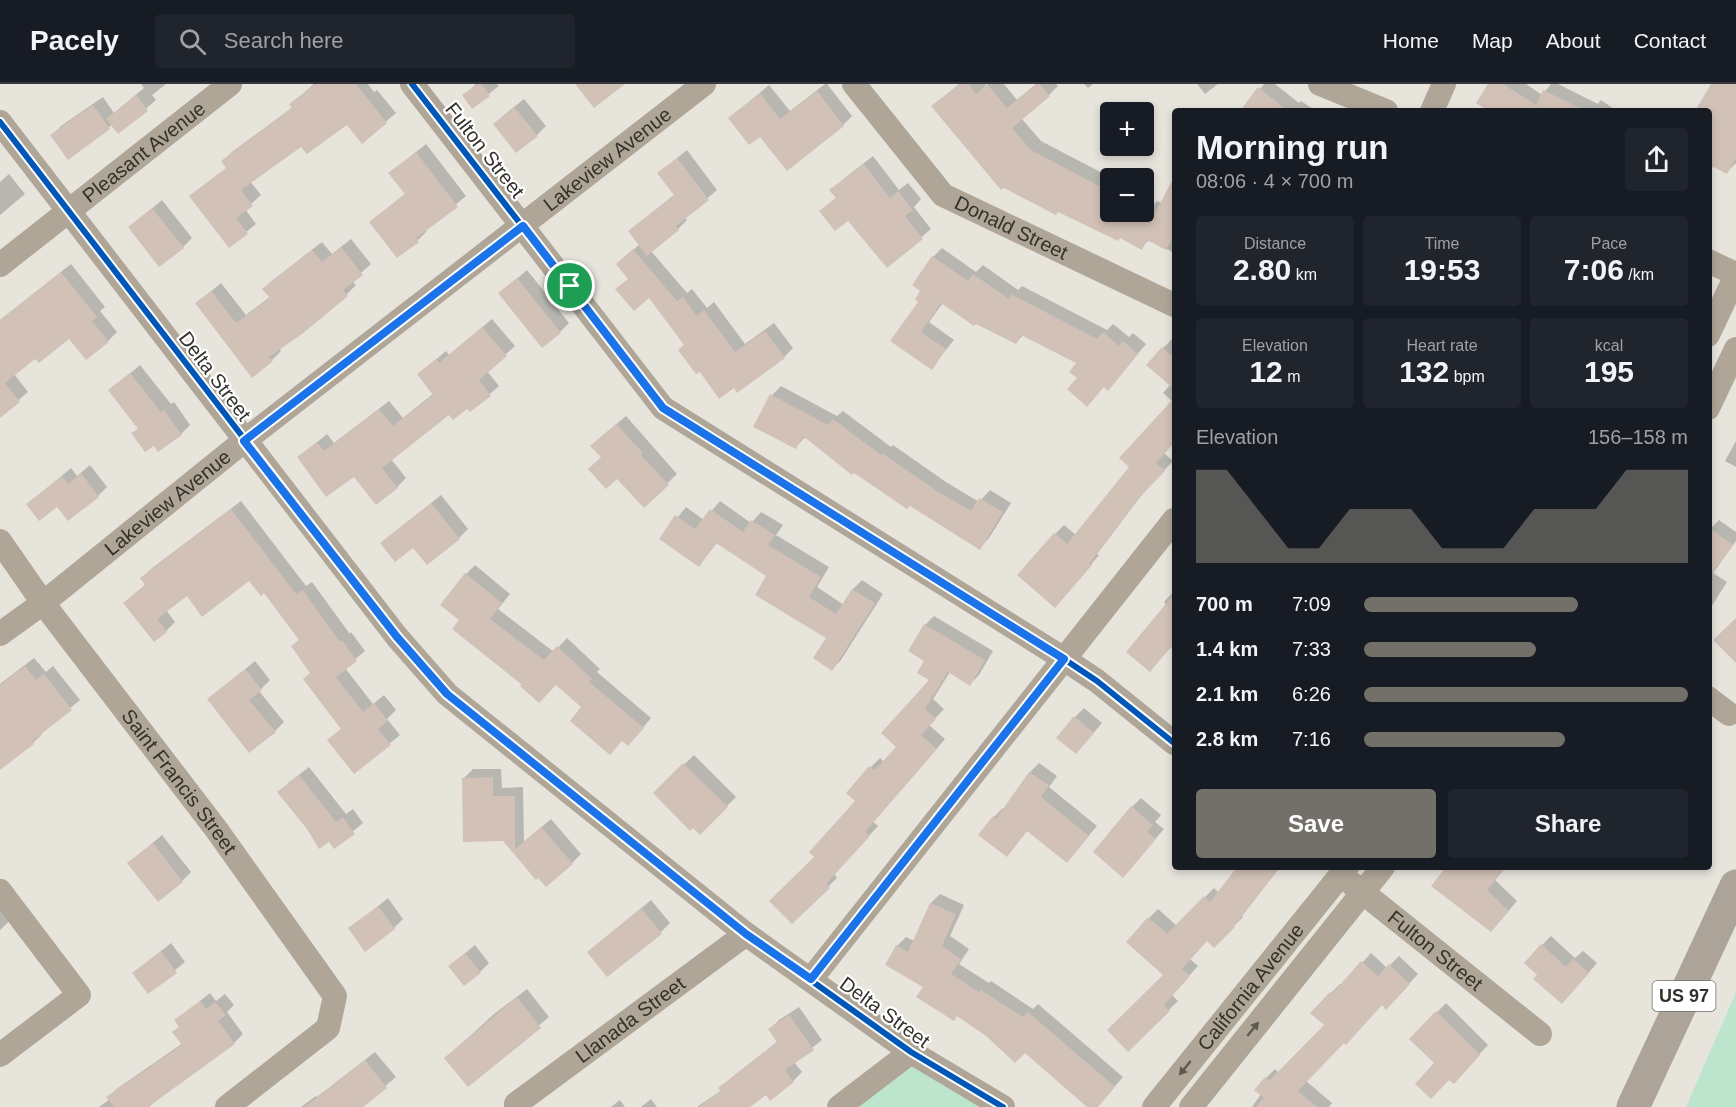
<!DOCTYPE html>
<meta charset="utf-8">
<style>
body{margin:0;font-family:Helvetica,sans-serif;background:#20242c;color:#f1f3f6;height:100vh;display:flex;flex-direction:column;font-size:22px;white-space:nowrap}
*{box-sizing:border-box;margin:0}
p{font-size:20px;color:#9ea1a6}
.icon{flex:none;width:33px;height:33px;fill:none;stroke:currentColor;stroke-width:2;stroke-linecap:round;stroke-linejoin:round}
.map{position:relative;flex:1;overflow:hidden}
.panel{position:absolute;left:1172px;top:24px;width:540px;height:762px;display:flex;flex-direction:column;background:#171b24;border-radius:6px;box-shadow:0 3px 9px #0003}
.panel>*{flex:none}
.fabs{position:absolute;left:1100px;top:18px;display:grid;gap:12px}
.fabs a{display:grid;place-items:center;width:54px;height:54px;border-radius:6px;background:#171b24;box-shadow:0 3px 9px #0003;font-size:30px}
.pin{position:absolute;display:grid;place-items:center;width:51px;height:51px;color:#fff;margin:-26px;border:3px solid #fff;border-radius:50%;box-shadow:0 2px 6px #0007}
.round{display:grid;place-items:center;flex:none;width:63px;height:63px;border-radius:6px;background:#20242c}
.head{display:flex;align-items:center;justify-content:space-between;height:102px;padding:0 24px}
h1{font-size:33px;font-weight:700;line-height:45px}
.stats{display:grid;grid-template-columns:repeat(3,1fr);gap:9px;height:102px;padding:6px 24px}
.stats div{display:grid;align-content:center;border-radius:6px;background:#20242c;text-align:center}
.stats b{font-size:30px;font-weight:700}
.stats small{font-size:16px;font-weight:400}
.stats p{font-size:16px}
.chart{height:168px;padding:12px 24px}
.chart p{display:flex;justify-content:space-between}
.chart svg{width:100%;height:108px;margin-top:6px;fill:#727069;opacity:.7}
.cta{display:flex;gap:12px;margin-top:auto;padding:12px 24px}
.cta a{flex:1;height:69px;border-radius:6px;background:#727069;color:#fff;font-size:24px;font-weight:700;line-height:69px;text-align:center}
.cta a+a{background:#20242c;color:#f1f3f6}
ul{padding:0 24px;list-style:none;font-size:20px}
li{display:grid;grid-template-columns:96px 72px 1fr;align-items:center;height:45px}
li i{height:15px;border-radius:8px;background:#727069}
header{display:flex;align-items:center;gap:36px;box-sizing:border-box;height:84px;padding:0 30px;background:#171b24;border-bottom:2px solid #363941}
header strong{font-size:28px}
nav{display:flex;gap:33px;margin-inline-start:auto;font-size:21px}
.search{width:420px;height:54px;background:#20242c;display:flex;align-items:center;gap:15px;box-sizing:border-box;padding:0 21px;border-radius:6px;color:#9ea1a6;font-size:22px}
.map>svg:first-child{display:block}
</style>
<header>
<strong>Pacely</strong>
<div class="search"><svg class="icon" aria-label="search" viewBox="0 0 24 24"><circle cx="10" cy="10" r="6"/><path d="M15 15l6 6"/></svg>Search here</div>
<nav><a>Home</a><a>Map</a><a>About</a><a>Contact</a></nav>
</header>
<div class="map">
<svg width="1736" height="1023" viewBox="0 0 1736 1023">
<rect width="100%" height="100%" fill="#e7e4dc"/>
<path fill="#bde4cd" d="M1736,907v116h-50l48,-110z
M911,968l92,55h-164z"/>
<path fill="#0003" d="M141,0h25l-14,11 4,5 -37,32 -6,-8 -44,34 -17,-22 9,-10 42,-29 11,16 30,-25z
M314,0h54l6,8 3,-2 19,23 -34,29 -15,-19 -46,22 -51,36 11,14 -16,14 11,15 -27,22 -2,-79 -4,-6 9,-9 61,-45 -2,-3z
M476,0h21l2,2 -27,21 -8,-11z
M825,0h2l25,32 -9,9 -83,10 -30,-17 39,-33 21,26z
M959,0h26l1,2 2,-2h16l13,16 19,-16h20l2,2 -9,9 -28,23 20,23 69,36 -3,5 3,1v29h33v-13l11,5 3,-3 5,2 12,-16v66l-24,-14 -9,9 -208,-142z
M1084,0h9l-5,4z
M1197,0h21l-13,10z
M1264,0h11l24,19 2,-2 15,10h-74z
M1490,0h36l16,11 9,-11h7l40,20 3,-4 16,11h-126z
M1713,0h23v79l-9,9 -13,-7 -6,9v-63h-11z
M524,15l22,27 -9,9 -33,-20z
M426,60l40,52 -41,34 2,1 -9,9 -47,-18 35,-29 -16,-20z
M687,66l30,40 -32,27 2,3 -9,9 -27,22 36,42 5,-4 15,19 7,-6 31,42 29,-21 19,25 -9,9 -50,29 -49,-41 -36,-49 -20,-18 -2,-23 13,-11 -10,-12 45,-38 -16,-21z
M873,72l26,34 9,-7 13,16 -7,8 17,22 -44,37 -39,-47 -27,-8 16,-14 4,-16z
M9,90l16,20 -25,21v-33z
M162,116l30,38 -9,9 -53,-20z
M351,155l20,25 -19,17 4,4 -9,9 -68,54 2,3 -9,9 -75,-57 24,-20 25,32 24,-18 -6,-8 9,-9 49,-38 10,12z
M942,164l34,24 7,-7 35,25 4,-4 85,44 6,-6 16,13 4,-4 13,11 -29,35 -12,7 -26,-8v-15l-55,-29 -8,9 -73,-40 -14,19 25,18 -23,28 -39,-27 28,-40 13,-44z
M71,180l34,43 -5,4 17,21 -9,9 -39,-4 -34,19 -21,18 14,18 -28,24v-96z
M527,186l42,53 -9,9 -60,-39z
M492,235l23,27 -28,25 12,15 -28,24 -4,-3 -18,6 -58,46 15,19 -9,9 -98,-30 28,-23 7,9 55,-42 14,17 31,-25 -15,-19 27,-23 3,4z
M1172,255l2,2v101l-10,11 9,8 -26,27 -50,66 2,1 -35,42 -9,-63 9,-9 12,10 55,-68 42,-65 -10,-9 8,-9 -8,-36z
M140,281l31,39 3,-2 16,23 -9,9 -27,10 -21,-11 6,-5 -29,-38z
M781,302l56,30 6,-5 48,36 2,-2 53,37 33,20 11,-12 21,13 -22,35 -9,10 -175,-111 -9,10 -24,-52z
M626,332l51,58 -33,32 -41,-49 -2,-20z
M1736,357v26l-11,-6z
M90,381l17,22 -9,9 -41,9 -29,-1 43,-36 6,8z
M441,411l27,34 -9,9 -46,7 -31,-2z
M241,417l65,85 6,-4 38,52 1,-2 14,19 -20,17 28,36 11,-9 12,15 -9,9 13,16 -45,37 -26,-32 13,-12 -31,-56 -18,-26 7,-7 -35,-48 -15,-12 -63,15 -21,16 9,12 -9,9 -41,-28 21,-19 -4,-6 9,-9z
M720,417l31,22 10,-11 22,13 -7,10 53,32 -12,20 27,18 9,-16 9,-9 21,14 -42,66 -9,9 -4,-31 -60,-62 -51,-33 -18,22 -38,-27 25,-31 18,13z
M1719,436l17,12v9l-23,32 14,9 -19,30v-81z
M475,481l35,29 -12,15 56,43 13,-14 33,31 -3,3 54,46 -14,17 -54,-28 -26,-24 -34,1 -62,-64 5,-46z
M1174,507v53l-24,26 17,-64 -3,-4z
M934,532l59,35 -14,24 -9,9 -20,-12 -17,27 11,10 -15,16 16,14 -72,83 5,4 -44,47 3,5 -45,44 24,-66 41,-55 14,-34 9,-9 4,4 14,-16 34,-66 -6,-20 -1,-35z
M34,574l12,14 7,-6 27,34 -39,32 1,2 -9,9 -33,25v-84z
M255,577l15,19 -11,11 25,31 -9,9 -66,-32z
M1084,624l18,15 -17,20 -10,-26z
M694,671l42,42 -36,36 -45,-40z
M1039,679l18,13 -8,11 48,39 -30,35 -39,-31 -22,25 -26,-20 14,-18 9,-9 2,1 25,-37z
M309,683l37,47 7,-5 10,14 -29,24 -46,-64z
M473,685h28l1,19 21,-1 1,55 27,-23 30,35 -9,9 -34,13 -34,-36 -40,-62z
M1141,714l20,17 -6,7 9,7 -41,47 9,-69z
M162,751l29,37 -9,9 -53,-18z
M1239,783h41l-38,49 1,1 -29,29 -6,-7 -18,20 8,7 -26,29 6,6 -50,49 38,-75 -17,-57 9,-9 19,17 37,-38 5,5z
M1447,783h59l-11,13 22,21 -17,20z
M0,810l16,21 -16,15z
M940,810l24,11 -14,31 19,13 -10,15 30,19 2,-2 42,28 5,-5 85,73 -26,30h-7l-65,-56 -38,-16 -62,-49 -28,-40 9,-9 8,4 17,-38z
M388,814l15,21 -9,9 -44,1z
M651,816l19,23 -9,9 -72,20z
M1551,852l24,22 8,-7 14,12 -26,30 -32,-18 3,-30z
M171,859l14,19 -37,30 -14,-19z
M475,861l14,18 -9,9 -30,-6z
M1371,869l16,15 12,-12 19,18 -23,25 -13,5 -76,77 26,22 -3,4h-77l9,-13 5,-16 9,-9 4,4 47,-48 5,-32 9,-9 2,1z
M527,905l22,28 -81,68 -22,-27 48,-44z
M210,909l6,8 9,-7 9,11 -7,7 16,22 -9,9 -70,50 -15,14h-50l11,-8 -2,-2 10,-9 65,-45 -3,-17 -4,-6z
M1446,919l42,42 -25,27 -27,-9 -25,-24z
M799,923l23,33 -28,22 8,10 -9,9 -27,12 -19,14h-50l25,-17 8,-11 48,-38 -8,-12 9,-9z
M375,968l21,25 -36,30h-59l15,-11 1,1z
M651,1015l6,8h-16z
M620,1016l5,7h-14z"/>
<path fill="#d2c1b6" d="M316,0h40l31,39 -25,21 -15,-19 -40,29 -6,-7 -60,43 12,16 -17,12 12,16 -19,14 -40,-52 37,-28 -5,-7 71,-53 -3,-4z
M478,0h4l8,12 -18,13 -10,-14z
M575,0h50l-31,24z
M960,0h9l7,10 11,-10 20,24 29,-24h4l10,12 -38,32 19,22 70,37 -2,4 11,5v16l45,1 19,-36v59l-8,14 -19,-10 -5,10 -22,-12 -2,3 -60,-29 -2,3 -52,-27 -3,2 -70,-84z
M1488,0h15l33,21 7,-15 43,21h-97l-13,-8z
M1711,0h25v74l-9,16 -19,-10v-53h-13z
M1258,3l30,24h-48z
M817,7l27,35 -57,45 -27,-34 -11,8 -21,-27 32,-25 20,26z
M136,11l12,16 -30,23 -12,-15z
M93,21l17,24 -42,31 -18,-25z
M514,23l24,29 -22,17 -23,-29z
M416,68l42,55 -42,31 3,4 -22,16 -28,-36 36,-28 -17,-21z
M677,74l32,42 -33,26 3,4 -32,26 -19,-25 46,-36 -17,-22z
M864,80l26,34 8,-7 15,19 -8,6 18,23 -36,29 -39,-47 -13,10 -16,-20 17,-13 -7,-8z
M152,124l32,40 -25,19 -31,-40z
M341,163l22,28 -20,15 5,6 -46,38 -33,23 4,4 -21,17 -57,-75 16,-12 25,32 34,-25 -8,-9 50,-39 10,12z
M633,165l44,52 6,-4 14,19 7,-6 31,42 30,-21 20,27 -48,35 -3,-5 -15,11 -19,-27 -4,2 -18,-24 6,-5 -35,-47 -15,13 -19,-22 13,-10 -12,-15z
M932,172l36,25 5,-7 36,25 2,-5 86,45 6,-7 16,14 4,-5 15,13 -30,37 -4,-4 -17,20 -20,-18 10,-11 -8,-6 7,-9 -55,-28 -5,9 -40,-20 -2,2 -33,-23 -20,29 25,17 -14,21 -42,-29 28,-39 -3,-3 5,-8 -8,-6z
M61,188l36,45 -5,4 17,21 -23,18 -17,-21 -30,24 -4,-4 -30,24 15,19 -20,16v-98z
M517,194l44,55 -19,15 -44,-55z
M482,243l25,29 -28,24 12,16 -21,16 -3,-3 -14,11 -4,-5 -67,53 16,20 -22,17 -22,-28 -28,20 -29,-40 20,-15 7,9 55,-42 14,17 40,-31 -16,-21 19,-15 3,4z
M1162,263l12,11v31l-28,-24z
M130,289l31,39 3,-2 18,25 -24,17 -4,-6 -9,6 -14,-19 7,-4 -30,-39z
M770,310l58,31 5,-6 48,36 1,-2 55,38 34,20 8,-13 24,14 -23,38 -70,-44 -3,3 -53,-36 -2,2 -49,-39 -7,13 -43,-22z
M1174,314v45l-18,20 9,8 -27,28 -49,65 3,1 -37,43 -38,-33 37,-42 13,11 62,-77 -10,-9z
M616,340l27,29 -2,2 28,30 -25,23 -27,-29 -11,10 -18,-20 13,-12 -11,-11z
M81,389l18,24 -31,24 -11,-14 -18,14 -13,-17 36,-28 6,8z
M431,419l29,36 -33,26 -14,-17 -18,14 -15,-19z
M231,425l65,85 7,-4 37,52 2,-2 15,21 -21,16 27,35 11,-9 14,18 -10,8 13,16 -37,29 -27,-34 14,-11 -38,-50 7,-6 -19,-27 8,-6 -35,-47 -3,3 -12,-15 -47,36 -15,-21 -30,23 10,13 -13,10 -31,-39 22,-18 -5,-7z
M710,425l33,23 8,-12 24,15 -7,10 53,32 -12,20 27,17 16,-25 23,14 -43,68 -19,-13 13,-20 -71,-43 11,-19 -50,-33 -17,24 -40,-28 16,-24 20,14z
M1708,443l25,18 -25,33z
M465,489l37,30 -12,16 54,41 13,-14 35,33 -3,3 55,46 -16,18 -6,-5 -12,14 -40,-34 11,-14 -25,-22 -17,18 -19,-17 1,-2 -69,-55 7,-9 -19,-15z
M1174,510v49l-24,29 -24,-20z
M1736,534v45l-23,-23z
M924,540l61,36 -15,26 -22,-14 -23,37 11,10 -15,16 16,14 -72,83 5,4 -44,48 4,4 -38,36 -23,-23 45,-44 -5,-5 46,-51 -9,-8 23,-27 6,4 21,-23 -15,-14 48,-53 -12,-7 7,-12 -16,-10z
M25,582l11,14 8,-6 28,36 -40,31 2,3 -34,26v-85z
M245,585l17,21 -13,10 27,32 -27,21 -42,-54z
M1074,632l20,17 -18,21 -20,-16z
M683,679l45,44 -28,28 -7,-7 -3,3 -37,-38z
M1029,688l20,13 -8,12 48,39 -22,27 -40,-32 -20,26 -29,-22 15,-19 3,3z
M299,691l37,47 7,-5 12,17 -21,15 -5,-7 -10,7 -12,-20 -30,-37z
M493,693v19h22v53l26,-22 32,37 -27,23 -8,-9 -2,2 -33,-39 -40,1 -1,-64z
M1131,722l22,19 -6,7 9,7 -33,39 -30,-26z
M153,759l30,39 -25,20 -31,-39z
M1237,783h43l-46,59 1,1 -21,21 -7,-7 -25,28 8,7 -26,29 6,6 -42,41 -21,-22 56,-55 -37,-33 22,-25 19,17 37,-38 6,6z
M1446,783h60l-19,23 22,21 -18,21 -60,-46z
M930,819l26,11 -14,32 19,13 -10,15 28,18 2,-2 42,27 5,-5 87,75 -17,20h-11l-62,-54 -10,10 -29,-27 -29,-20 -3,5 -38,-24 7,-10 -38,-22 11,-20 12,7z
M378,822l17,23 -30,23 -17,-24z
M641,824l21,26 -55,43 -20,-25z
M1541,860l25,23 7,-8 16,14 -27,31 -29,-25 4,-4 -13,-12z
M161,867l16,22 -29,21 -16,-21z
M465,869l16,20 -17,13 -16,-20z
M1361,877l17,15 11,-12 21,20 -24,26 -4,-5 -36,40 -2,-2 -46,48 19,16h-61l8,-9 -10,-8 11,-13 4,4 55,-56 -14,-12 20,-21 2,2z
M517,913l24,31 -73,59 -24,-29z
M200,917l6,8 9,-7 11,13 -8,6 17,23 -87,63h-34l-8,-10 76,-52 -10,-13 7,-5 -5,-7z
M1436,927l44,44 -26,29 -5,-4 -18,19 -16,-15 19,-21 -25,-24z
M789,931l25,35 -29,20 9,12 -24,19 -4,-6 -16,12h-51l22,-16 -3,-3 59,-46 -9,-13z
M365,976l22,28 -24,19h-58z"/>
<g fill="none" stroke-linecap="round" stroke-linejoin="round">
<g stroke="#afa697" stroke-width="24">
<path d="M412,0l251,324 401,251 33,22 77,62"/>
<path id="s1" d="M854,0l89,111 231,110"/>
<path d="M1320,0l66,27"/>
<path d="M1432,27l12,-27"/>
<path d="M0,38l397,515 50,57 299,240 165,118 92,55"/>
<path d="M1708,177l28,13"/>
<path id="s2" d="M0,181l230,-181"/>
<path d="M1708,251l28,-60"/>
<path d="M1708,324l28,-59"/>
<path id="s3" d="M0,457l43,62 173,226 119,167 -7,32 -101,79"/>
<path id="s4" d="M0,550l43,-31 201,-162 460,-357"/>
<path d="M1708,614l21,16"/>
<path id="s5" d="M1351,799l189,151"/>
<path d="M0,807l79,104 -79,60"/>
<path d="M811,895l363,-459"/>
<path id="s6" d="M516,1020l230,-170"/>
<path d="M839,1023l72,-55"/>
<path id="s7" d="M1154,1023l193,-240"/>
<path d="M1191,1023l192,-240"/>
</g>
<path stroke="#aca498" stroke-width="33" d="M1633,1023l103,-221"/>
<defs>
<path id="cycleway" d="M412,0l251,324 401,251 33,22 77,62
M0,38l397,515 50,57 299,240 165,118 92,55"/>
</defs>
<use href="#cycleway" stroke="#fff" stroke-width="10"/>
<use href="#cycleway" stroke="#0057b8" stroke-width="6"/>
</g>
<defs><path id="oneway-solid" d="M-6-.8H1V-3.2L6.5 0L1 3.2V.8H-6Z" transform="scale(1.5)"/></defs>
<g fill="#5e5a51">
<use href="#oneway-solid" transform="translate(1253 945) rotate(-51)"/>
<use href="#oneway-solid" transform="translate(1185 984) rotate(129)"/>
</g>
<g fill="none" stroke-linecap="round" stroke-linejoin="round">
<defs>
<path id="route" d="M523,142l140,182 401,251 -253,320 -65,-45 -299,-240 -50,-57 -153,-196z"/>
</defs>
<use href="#route" stroke="#fff" stroke-width="12"/>
<use href="#route" stroke="#1a73e8" stroke-width="8"/>
</g>
<g text-anchor="middle" dominant-baseline="central" stroke-width="4.5" stroke-linejoin="round" paint-order="stroke">
<rect fill="#fff" stroke="#706f6b" stroke-width="1.5" x="1652.5" y="897" width="63" height="30" rx="4.5"/>
<g font-size="18" font-weight="bold" fill="#33312b">
<text x="1684" y="912">US 97</text>
</g>
<g font-size="20" fill="#33312b" stroke="#fff">
<text transform="translate(485 66) rotate(52)">Fulton Street</text>
<text stroke="none"><textPath href="#s2" startOffset="183">Pleasant Avenue</textPath></text>
<text stroke="none"><textPath href="#s4" startOffset="771">Lakeview Avenue</textPath></text>
<text stroke="none"><textPath href="#s1" startOffset="218">Donald Street</textPath></text>
<text transform="translate(215 292) rotate(53)">Delta Street</text>
<text stroke="none"><textPath href="#s4" startOffset="213">Lakeview Avenue</textPath></text>
<text stroke="none"><textPath href="#s3" startOffset="300">Saint Francis Street</textPath></text>
<text stroke="none"><textPath href="#s5" startOffset="108">Fulton Street</textPath></text>
<text stroke="none"><textPath href="#s7" startOffset="154">California Avenue</textPath></text>
<text transform="translate(885 928) rotate(36)">Delta Street</text>
<text stroke="none"><textPath href="#s6" startOffset="142">Llanada Street</textPath></text>
</g>
</g>
</svg>
<div class="fabs">
<a>+</a>
<a>−</a>
</div>
<div class="pin" style="left:570px;top:202px;background:#1e9e55"><svg class="icon" aria-label="arrive" viewBox="0 0 24 24"><path d="M6 21V4h12l-3 4 3 4H6"/></svg></div>
<section class="panel">
<div class="head"><div><h1>Morning run</h1><p>08:06 · 4 × 700 m</p></div><a class="round"><svg class="icon" aria-label="share" viewBox="0 0 24 24"><path d="M12 15V3M7 8l5-5 5 5M5 13v7h14v-7"/></svg></a></div>
<div class="stats">
<div><p>Distance</p><b>2.80<small> km</small></b></div>
<div><p>Time</p><b>19:53</b></div>
<div><p>Pace</p><b>7:06<small> /km</small></b></div>
</div>
<div class="stats">
<div><p>Elevation</p><b>12<small> m</small></b></div>
<div><p>Heart rate</p><b>132<small> bpm</small></b></div>
<div><p>kcal</p><b>195</b></div>
</div>
<div class="chart"><p><span>Elevation</span>156–158 m</p>
<svg viewBox="0 0 160 44" preserveAspectRatio="none"><path d="M0 44V6L10 6L20 22L30 38L40 38L50 22L60 22L70 22L80 38L90 38L100 38L110 22L120 22L130 22L140 6L150 6L160 6V44z"/></svg>
</div>
<ul>
<li><b>700 m</b>7:09<i style="width:66%"></i></li>
<li><b>1.4 km</b>7:33<i style="width:53%"></i></li>
<li><b>2.1 km</b>6:26<i style="width:100%"></i></li>
<li><b>2.8 km</b>7:16<i style="width:62%"></i></li>
</ul>
<div class="cta"><a>Save</a><a>Share</a></div>
</section>
</div>
